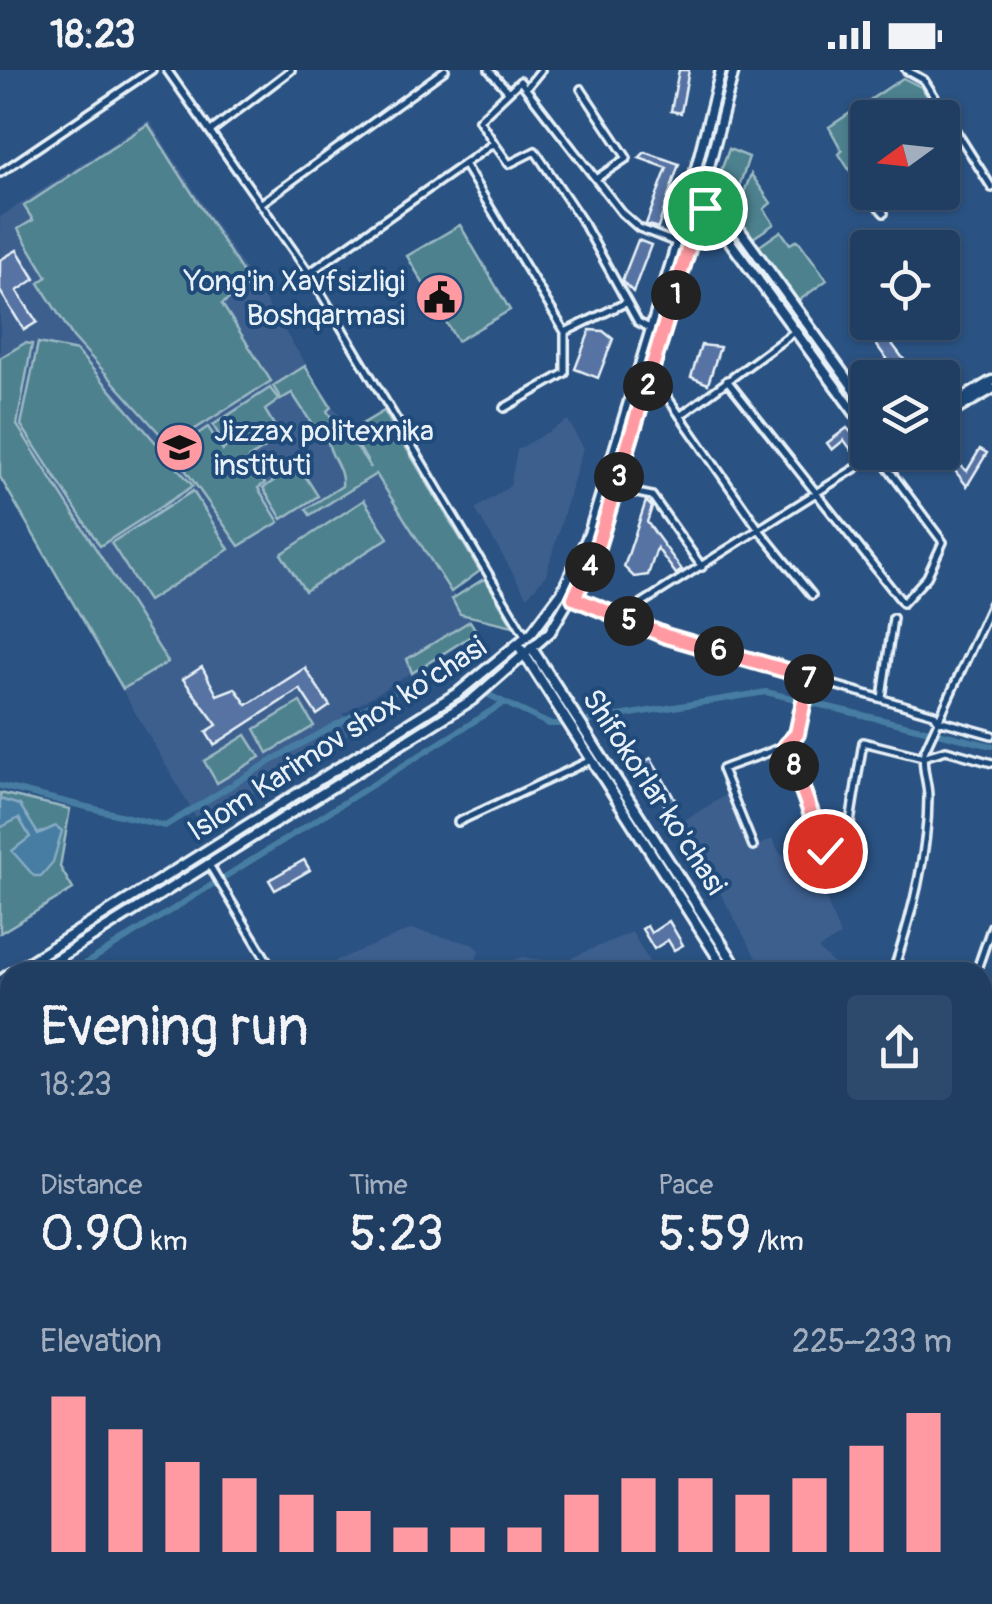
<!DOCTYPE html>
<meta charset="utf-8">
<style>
body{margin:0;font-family:Pangolin,sans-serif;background:#2d496b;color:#f1f3f6;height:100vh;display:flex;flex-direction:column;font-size:38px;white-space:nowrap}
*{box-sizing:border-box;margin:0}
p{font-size:32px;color:#a2aebe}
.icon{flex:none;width:55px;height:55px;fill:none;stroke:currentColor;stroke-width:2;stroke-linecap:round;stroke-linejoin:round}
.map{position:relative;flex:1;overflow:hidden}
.details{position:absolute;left:0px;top:892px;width:992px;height:642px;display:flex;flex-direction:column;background:#203e62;border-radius:30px 30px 0 0;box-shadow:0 2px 8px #0004,0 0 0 2px #3d5777}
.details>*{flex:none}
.needle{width:65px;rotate:255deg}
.fabs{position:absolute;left:850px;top:30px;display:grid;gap:20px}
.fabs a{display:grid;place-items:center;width:110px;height:110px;border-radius:10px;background:#203e62;box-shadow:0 2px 8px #0004,0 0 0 2px #3d5777;font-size:50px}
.pin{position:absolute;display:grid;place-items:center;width:85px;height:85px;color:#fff;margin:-42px;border:5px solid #fff;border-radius:50%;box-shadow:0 2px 10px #0007}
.km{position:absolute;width:50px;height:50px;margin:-25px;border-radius:50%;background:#222;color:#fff;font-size:28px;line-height:50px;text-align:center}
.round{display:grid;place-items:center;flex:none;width:105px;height:105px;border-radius:10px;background:#2d496b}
.headline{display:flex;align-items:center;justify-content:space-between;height:170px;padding:0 40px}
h1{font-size:55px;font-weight:600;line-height:75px}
.metrics{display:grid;grid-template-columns:repeat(3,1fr);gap:15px;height:170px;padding:10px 40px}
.metrics div{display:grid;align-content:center}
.metrics b{font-size:50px;font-weight:600}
.metrics small{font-size:28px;font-weight:400}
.metrics p{font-size:28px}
.chart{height:280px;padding:20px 40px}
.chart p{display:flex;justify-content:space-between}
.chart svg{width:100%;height:180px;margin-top:10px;stroke:#ff9aa2;stroke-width:6}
.status{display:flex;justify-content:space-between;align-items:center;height:70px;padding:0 50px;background:#203e62;direction:ltr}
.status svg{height:28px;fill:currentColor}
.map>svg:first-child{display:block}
</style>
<div class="status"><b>18:23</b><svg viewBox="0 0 49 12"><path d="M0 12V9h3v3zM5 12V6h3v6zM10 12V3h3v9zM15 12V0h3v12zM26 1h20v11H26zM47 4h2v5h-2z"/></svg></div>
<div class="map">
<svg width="992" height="1534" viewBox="0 0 992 1534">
<rect width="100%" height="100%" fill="#2a5282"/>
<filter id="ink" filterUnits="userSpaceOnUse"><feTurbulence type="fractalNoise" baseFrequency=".01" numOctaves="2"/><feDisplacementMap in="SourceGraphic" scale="20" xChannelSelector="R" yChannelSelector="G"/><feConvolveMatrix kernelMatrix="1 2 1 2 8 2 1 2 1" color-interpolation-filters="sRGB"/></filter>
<g filter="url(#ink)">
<path fill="#3c5f8e" d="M149,50l329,512 -135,82 10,17 -152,95 -201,-347v-262z
M568,350l15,28 -37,127 -19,22 -52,-88 35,-23 7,-36z
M728,724l24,55 20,-10 9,16 7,-3 15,40 18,-7 19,51 -22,13 24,23h-78l-83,-150z
M412,859l60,15 7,6 -3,13 19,4 27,-10 37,6 73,-31 23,40h-317l-3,-11z"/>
<path fill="#4e818e" stroke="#9bb9c3" stroke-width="2.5" d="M903,8l18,9 21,30 -74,1v74l3,1h-7l-25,-39 3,-3 -13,-24z
M148,54l102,160 -28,20 49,77 -101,64 -97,-108 -34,-54 8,-6 -29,-48 15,-9 -9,-14z
M729,79l20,8 -17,51 -16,-24z
M751,104l20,29 -7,6 10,15 -21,14 -17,-24z
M460,155l50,85 -53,31 -50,-85z
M781,161l9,13 8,-4 29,40 -30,22 -39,-55z
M25,273l7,1 -15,81 151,237 -45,27 -123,-212v-119z
M38,273l39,8 116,135 -93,60 -79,-121z
M305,296l26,41 -4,4 8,12 -10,6 -13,-5 -20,-31 -11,6 -8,-13z
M270,318l9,12 -14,10 13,22 -3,10 -26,16 16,25 -7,5 21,34 -40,24 -67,-95 36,-24 15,23 3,-3 -13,-22z
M384,341l96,160 -29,21 -75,-118 -66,41 -4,-6 36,-23c2,-21 -16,-31 -14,-52l14,-9 29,43 -21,-37z
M289,401h13l16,25 -36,23 -19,-31z
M193,421l36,58 -81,52 -37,-58z
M364,430l24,38 -83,53 -24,-37z
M482,510h4l27,46 -53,-12 -8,-15z
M470,551l7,11 -65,41 -5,-14z
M300,632l14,24 -46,27 -13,-24z
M246,665l14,22 -43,26 -13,-22z
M0,723l70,16 -10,58 13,22 -73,44z"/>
<path fill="#467da2" stroke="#87abc4" stroke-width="2.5" d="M0,729l20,6 18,29 18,-8 6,5 -9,31 -12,14h-7l-22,-25 18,-14 -11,-19 -19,10z"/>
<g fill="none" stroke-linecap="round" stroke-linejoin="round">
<path stroke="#467da2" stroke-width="6" d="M489,625l60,29h11
M588,651l178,-29 226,54
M0,716l165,40 111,-68 171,-95 7,6
M72,902l430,-268
M0,948l10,-6"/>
</g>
<path fill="#5773a3" stroke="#e8f1f8" stroke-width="2.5" d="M679,0h10l-8,43 -10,-2z
M645,82l34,12 -21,64 -12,-4 21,-56 -28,-10z
M638,170l13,5 -18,47 -11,-11z
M17,180l18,29 -18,12 20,31 -13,8 -24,-39v-31z
M880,258l25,33 -11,8 -24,-33z
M590,260l13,1 10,8 -15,39 -23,-9z
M701,275l19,2 -12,37 -17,-7z
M847,358l22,24 -11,7 -14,-19 -12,10 -5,-7z
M948,373l13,12 -6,6 12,10 13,-22 7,4 -20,33 -19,-24 -4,5 -9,-9z
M646,431l6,6 -5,15 35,48 -6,4 -19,-26 -9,27 -14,2 -10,-10z
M202,597l15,28 18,-7 12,17 58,-37 25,38 -13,9 -17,-26 -86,56 -8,-13 11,-7 -34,-46z
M651,688l25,43 -10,6 -25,-43z
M304,790l6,10 -35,20 -6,-10z
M669,851l14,24 -9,5 -6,-10 -14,9 -12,-20 5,-3 4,7z
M0,1105l10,16v43l-5,3 -5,-7z
M10,1481v44h32l5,9h-47v-46z"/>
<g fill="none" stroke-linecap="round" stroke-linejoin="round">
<defs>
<path id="street" d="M167,0l142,203 217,364
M489,0l18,20
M906,0l18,10 68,108
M528,16l13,-16
M581,19l46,69 -30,20
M211,61l80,-61
M494,73l15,21 26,-13 49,73 43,78
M464,94l101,168 62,-30 11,20 13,7
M0,103l152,-103
M871,128l13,15
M263,132l182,-132
M309,203l185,-130 -15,-23 41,-39 102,132 17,15 38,15
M727,310l176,223 24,-26 16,-35 -65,-87
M649,313l12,5 100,144 51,63
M504,338l61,-35v-41
M680,346l114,-84
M637,423l15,3 50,71
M574,528l92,38 268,78 4,6 54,15
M620,547l261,-165
M882,628l11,-80
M786,675l49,134 -2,10
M458,752l133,-62
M753,776l-31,-77c72,-27 71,-14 87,-92
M825,781l21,-4 17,-105 60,15 23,-7 46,13
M208,793l66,109
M893,902c18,-54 35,-116 35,-175 0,-16 -7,-29 -4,-45l68,-149
M976,902l16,-46
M982,953l10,2
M0,1332l10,16
M0,1373l10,-7
M122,1525l6,9
M629,1525l5,9
M866,1525l5,9
M667,1534l17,-9"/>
<path id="secondary" d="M710,105l16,37
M692,124l4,12 27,26 145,199
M683,153l22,-16 24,8 139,193
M942,341l50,-30
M942,348l50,-29
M519,576l208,326
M531,577l209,325
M13,902l446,-280 73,-60 30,-40 27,-58 88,-291 44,-173
M36,902l436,-272 78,-68 44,-75 80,-255 60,-232
M0,911l10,-7
M0,925l10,-6
M982,1332l10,18
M982,1355l10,19
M982,1523l10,-6
M965,1534l14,-9"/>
<path id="primary" d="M982,1089l10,-5
M982,1107l10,-6
M214,1534l14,-9
M246,1534l14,-9"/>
</defs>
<use href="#street" stroke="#e8f1f8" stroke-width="12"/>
<use href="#secondary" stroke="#e8f1f8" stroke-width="15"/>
<use href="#primary" stroke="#e8f1f8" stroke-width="16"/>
<use href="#street" stroke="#1f4a7a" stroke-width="5"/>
<use href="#secondary" stroke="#1f4a7a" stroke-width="8"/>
<use href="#primary" stroke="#6c7d8b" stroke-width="9"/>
</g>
</g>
<g fill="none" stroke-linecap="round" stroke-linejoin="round" filter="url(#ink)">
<defs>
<path id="route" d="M705,138l-5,2 -106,347 -20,41 92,38 143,41 -12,57 -11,11 39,106"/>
</defs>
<use href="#route" stroke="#fff" stroke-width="20"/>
<use href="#route" stroke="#ff9aa2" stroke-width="12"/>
</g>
<defs>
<symbol id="civic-disc" viewBox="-11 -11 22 22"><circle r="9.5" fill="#ff9aa2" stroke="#1f4a7a"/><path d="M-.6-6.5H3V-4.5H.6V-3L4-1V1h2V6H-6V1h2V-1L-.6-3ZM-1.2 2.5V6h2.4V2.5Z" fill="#111"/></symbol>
<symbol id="university-disc" viewBox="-11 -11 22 22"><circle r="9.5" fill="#ff9aa2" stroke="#1f4a7a"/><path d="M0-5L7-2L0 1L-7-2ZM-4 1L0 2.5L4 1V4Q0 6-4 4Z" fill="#111"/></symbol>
</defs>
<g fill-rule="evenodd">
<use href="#civic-disc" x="412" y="200" width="55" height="55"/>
<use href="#university-disc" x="152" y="350" width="55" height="55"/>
</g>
<g text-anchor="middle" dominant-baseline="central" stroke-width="8" stroke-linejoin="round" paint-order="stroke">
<g font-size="30" fill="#e8f1f8" stroke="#1f4a7a" text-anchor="end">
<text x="405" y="211">Yong'in Xavfsizligi<tspan x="405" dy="34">Boshqarmasi</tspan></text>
<text x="214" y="361" text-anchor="start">Jizzax politexnika<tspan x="214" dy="34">instituti</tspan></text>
</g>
<g font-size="30" fill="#e8f1f8" stroke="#1f4a7a">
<text transform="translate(337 669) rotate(-33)">Islom Karimov shox ko'chasi</text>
<text transform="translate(654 722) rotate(57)">Shifokorlar ko'chasi</text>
</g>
</g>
</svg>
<div class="fabs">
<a><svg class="needle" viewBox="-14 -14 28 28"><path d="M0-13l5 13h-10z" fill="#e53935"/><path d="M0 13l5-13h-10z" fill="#a2aebe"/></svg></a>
<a><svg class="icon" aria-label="locate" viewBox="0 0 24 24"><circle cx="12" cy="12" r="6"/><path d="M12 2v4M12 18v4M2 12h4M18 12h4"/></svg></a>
<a><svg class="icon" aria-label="layers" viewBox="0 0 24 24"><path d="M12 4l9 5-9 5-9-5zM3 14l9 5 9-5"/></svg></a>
</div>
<div class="pin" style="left:705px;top:138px;background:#1e9e55"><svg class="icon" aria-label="arrive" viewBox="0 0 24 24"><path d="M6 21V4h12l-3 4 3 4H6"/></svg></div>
<div class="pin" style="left:825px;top:781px;background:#d93025"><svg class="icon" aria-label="check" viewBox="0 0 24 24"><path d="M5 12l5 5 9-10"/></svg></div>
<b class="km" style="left:676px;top:225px">1</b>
<b class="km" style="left:648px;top:316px">2</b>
<b class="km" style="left:619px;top:407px">3</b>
<b class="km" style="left:590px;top:497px">4</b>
<b class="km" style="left:629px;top:551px">5</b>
<b class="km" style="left:719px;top:581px">6</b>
<b class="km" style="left:809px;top:609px">7</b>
<b class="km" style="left:794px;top:696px">8</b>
<section class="details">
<div class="headline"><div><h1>Evening run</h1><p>18:23</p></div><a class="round"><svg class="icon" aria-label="share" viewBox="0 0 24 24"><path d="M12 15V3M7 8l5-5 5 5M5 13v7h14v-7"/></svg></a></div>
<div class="metrics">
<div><p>Distance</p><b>0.90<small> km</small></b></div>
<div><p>Time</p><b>5:23</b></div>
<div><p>Pace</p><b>5:59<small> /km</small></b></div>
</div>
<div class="chart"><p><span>Elevation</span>225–233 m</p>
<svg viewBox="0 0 160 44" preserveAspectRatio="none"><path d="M5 44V6M15 44V14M25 44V22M35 44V26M45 44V30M55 44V34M65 44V38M75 44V38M85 44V38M95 44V30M105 44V26M115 44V26M125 44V30M135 44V26M145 44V18M155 44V10"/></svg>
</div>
</section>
</div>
